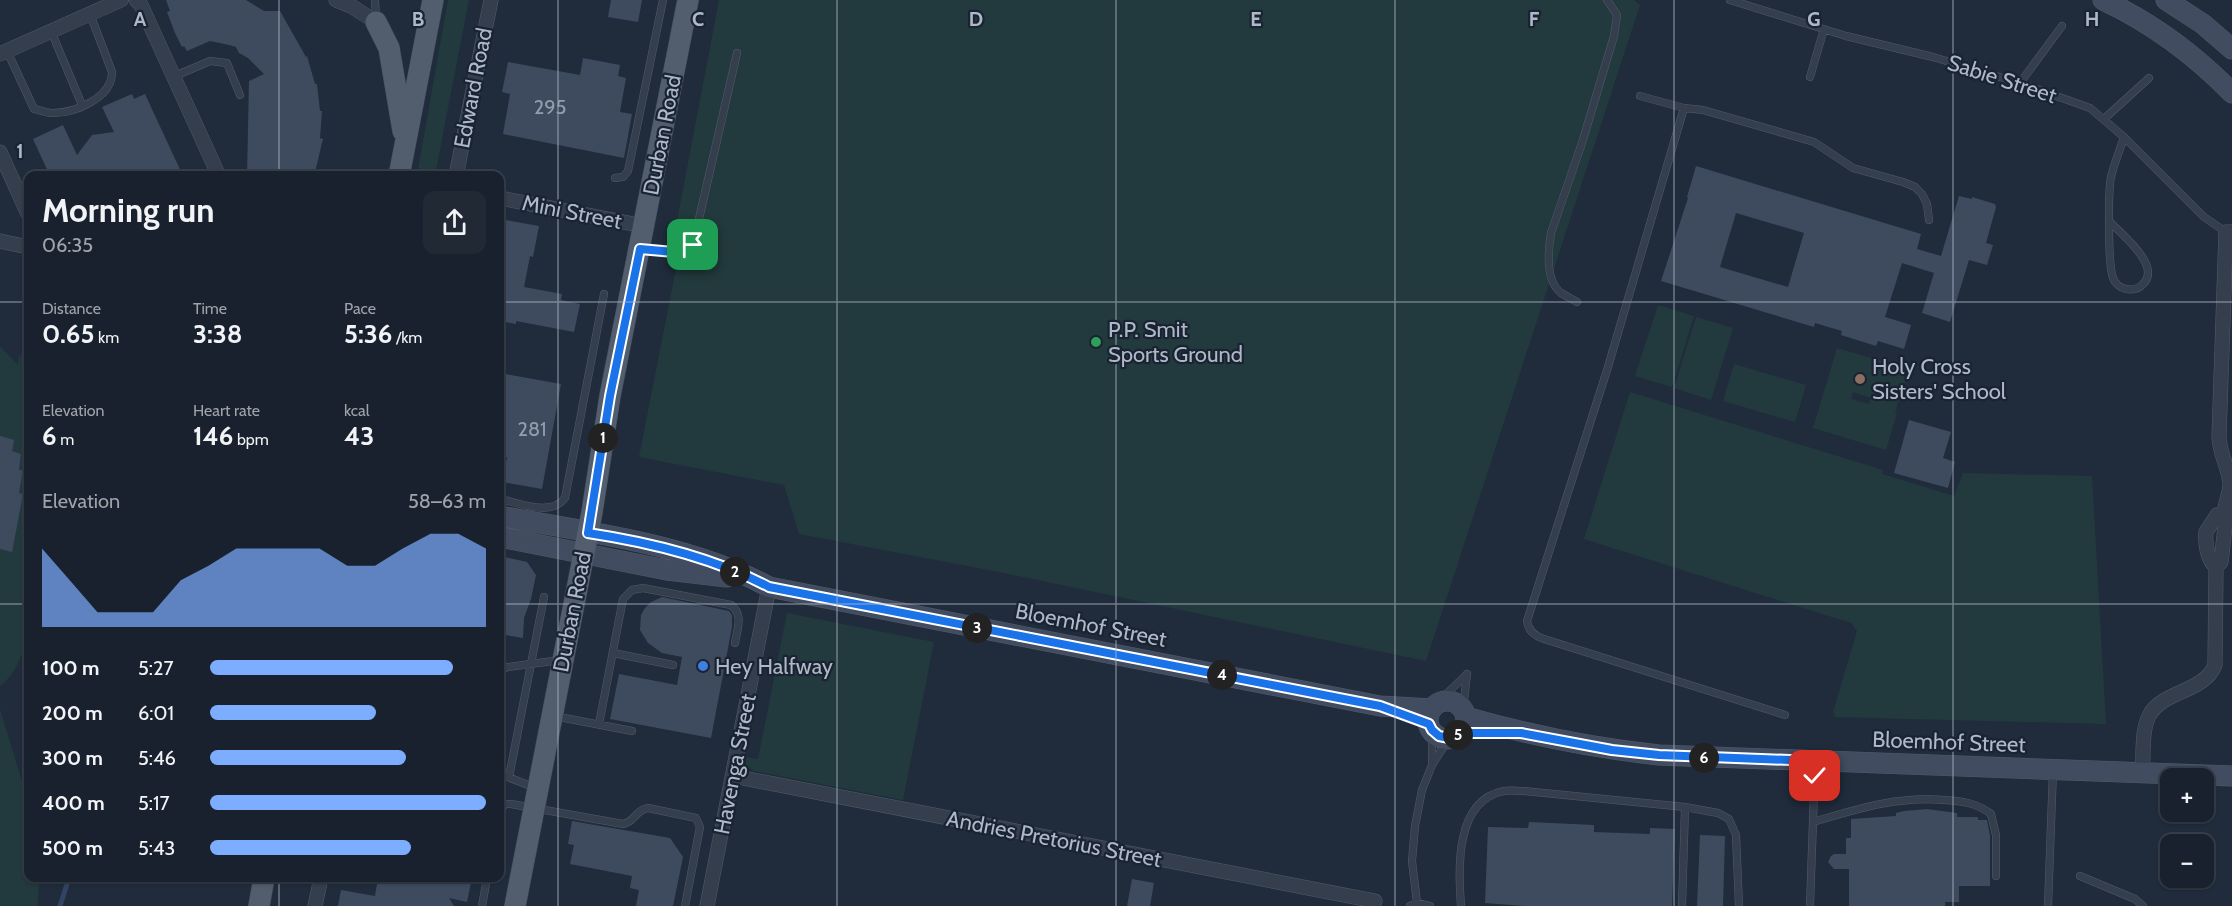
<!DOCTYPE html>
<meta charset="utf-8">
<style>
body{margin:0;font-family:Cabin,sans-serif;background:#212935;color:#f1f3f6;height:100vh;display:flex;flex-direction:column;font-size:22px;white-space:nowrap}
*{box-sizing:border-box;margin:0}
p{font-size:20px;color:#9fa3aa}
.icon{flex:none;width:33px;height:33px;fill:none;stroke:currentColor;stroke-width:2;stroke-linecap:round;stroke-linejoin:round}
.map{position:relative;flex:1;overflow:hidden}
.panel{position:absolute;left:24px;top:171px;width:480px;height:711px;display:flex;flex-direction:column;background:#18212d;border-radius:12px;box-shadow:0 2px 4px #0004,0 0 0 2px #363e49}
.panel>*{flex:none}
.buttons{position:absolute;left:2160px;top:768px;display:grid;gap:12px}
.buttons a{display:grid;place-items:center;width:54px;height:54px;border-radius:12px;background:#18212d;box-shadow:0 2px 4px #0004,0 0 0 2px #363e49;font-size:30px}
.pin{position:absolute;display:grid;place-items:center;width:51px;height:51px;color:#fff;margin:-26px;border-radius:12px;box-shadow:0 3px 9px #0006}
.km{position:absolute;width:30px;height:30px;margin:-15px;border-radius:50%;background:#222;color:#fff;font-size:16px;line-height:30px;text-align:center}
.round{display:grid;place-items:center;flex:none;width:63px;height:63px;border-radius:12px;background:#212935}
.summary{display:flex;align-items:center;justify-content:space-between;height:102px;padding:0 18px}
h1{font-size:33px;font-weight:700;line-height:45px}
.metrics{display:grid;grid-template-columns:repeat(3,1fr);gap:9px;height:102px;padding:6px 18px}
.metrics div{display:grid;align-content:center}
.metrics b{font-size:26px;font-weight:700}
.metrics small{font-size:16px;font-weight:400}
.metrics p{font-size:16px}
.chart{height:168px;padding:12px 18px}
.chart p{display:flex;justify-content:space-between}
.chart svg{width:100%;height:108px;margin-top:6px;fill:#7dadff;opacity:.7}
ul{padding:0 18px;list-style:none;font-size:20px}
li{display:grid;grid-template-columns:96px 72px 1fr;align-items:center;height:45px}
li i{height:15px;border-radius:8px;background:#7dadff}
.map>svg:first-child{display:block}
</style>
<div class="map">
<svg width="2232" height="906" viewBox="0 0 2232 906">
<rect width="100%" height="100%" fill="#202c3c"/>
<path fill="#223a3d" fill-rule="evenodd" d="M448,0h21l-34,175h-18z
M719,0h915l6,5 -214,656 -432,-90 -195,-37 -15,-49 -145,-28 45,-229 -7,-7z
M1658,305l36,11 -22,71 -37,-11z
M1696,317l37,11 -22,72 -37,-12z
M0,346l18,19 1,-9 6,-3 3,33v246c-6,22 -9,39 -28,54z
M1837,348l72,21 -14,43 2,1 -11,37 -73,-22zM1853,392l18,6 -2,6 -18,-5z
M1734,364l72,21 -11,37 -72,-21z
M1630,392l253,78 -1,4 72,22 9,-23 129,3 14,248 -271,-7 -2,-5 24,-81 -6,-8 -267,-84z
M787,613l147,29 -31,158 -149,-29 -7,-4 -2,-10 13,2z
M0,709l28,92v77h12l-3,28h-37z"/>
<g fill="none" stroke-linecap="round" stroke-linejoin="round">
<path stroke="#314463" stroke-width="5" d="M60,906l9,-28"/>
</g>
<path fill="#3e4b5f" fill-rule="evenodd" d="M166,0h80l18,11h16l26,46 1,-1 8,28h2l3,27h2l-2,27 3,1 -9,37h-67l2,-95 15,-7 -16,-16 -9,-5 -3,-6 -7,-2 -19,-4 -23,10 -3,-5 -2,1 -7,-14 -8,-21 3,-1z
M611,0h31l-4,22 -30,-5z
M583,58l37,7 -2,11 8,2 -6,34 12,2 -8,44 -121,-24 7,-40 -8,-2 6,-30 72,13z
M132,94l2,5 11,-5 38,82h-133l-17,-37 30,-14 14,30 15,-20 22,-3 -12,-25z
M1696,166l225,68 -4,15 24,7 18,-60 13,3v-2l23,7 1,3 -10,36 7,2 -6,20 -18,-5 -19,62 -28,-9 12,-40 -32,-10 -17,54 26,8 -7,24 -26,-8 -2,5 -35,-11 1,-4 -27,-8 -1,4 -153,-46 27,-83 -1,-1zM1736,213l68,20 -16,54 -68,-20z
M500,219l39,7 -6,31 -3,-1 -6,31 38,7 -1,6 19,4 -6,28 -58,-11v3l-16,-3z
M500,373l61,11 -19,105 -40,-7 5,-25h-7z
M1909,420l42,12 -8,26 12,4 -7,26 -54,-15z
M0,436l14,4 -2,11 9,3 -2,16h4l-4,23 4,1 -11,58 -12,-3z
M500,556l27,6 9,13 -5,24 -7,19 -1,20 -23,-4z
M662,597l67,14 3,4v12l-21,111 -101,-19 9,-45 58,11 5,-28 -20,-4 -14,-10 -8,-13 1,-15 4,-7 6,-6z
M1927,809l30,4v4h21v3h9l3,16v50h-31v16h-14v4h-96v-37h-15l-6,-7 3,-6 3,-2h12v-16h5v-19l45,-3v-3l8,-2z
M572,821l98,17 13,19 -10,49h-37l3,-16 -9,-2 2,-12 -62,-12 4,-19 -6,-1z
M1529,822l65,3v7l56,2v-6l25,1 -3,77h-147l-40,-3 3,-76 40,1z
M1700,835l25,1 -2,70h-26z
M378,878h94l-5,24 -18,-4 5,8h-116l3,-16 34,6z
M1132,879l22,4 -4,23h-23z"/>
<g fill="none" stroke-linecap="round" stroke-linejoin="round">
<defs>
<path id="lane" d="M375,0l1,18
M1730,0l116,36 87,21 87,26 70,25 34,29 80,80 22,15
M51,31l31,74
M7,51l27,58c6,1 13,4 19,4 22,0 59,-15 59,-41l-22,-58
M175,76l35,-15 17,2 13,32
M1810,77l14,-48
M2020,83l42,-57
M1640,96l44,12
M2104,119l45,-41
M615,178l8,-1 5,-6 35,-171
M2110,222c12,13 52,44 33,62 -4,5 -11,6 -17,5 -6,-1 -11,-6 -13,-11 -5,-13 -5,-86 -2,-101 3,-13 9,-27 13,-40
M642,249l43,4 5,-3 3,-5 44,-192
M1577,302c-5,-3 -11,-6 -16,-9 -16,-13 -13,-42 -10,-60l31,-90 32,-107 3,-21 -10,-15
M500,499c19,4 51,18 65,-1l39,-204
M613,653l60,12
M500,670l8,-3 52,-7
M1436,704l31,-30
M1463,709l4,-35
M1785,715l-241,-76c-9,-3 -16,-8 -17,-18l81,-254 76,-259 19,2 111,32 39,26 50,14 12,5 7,7 5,10 2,16
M554,716l78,15
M599,724l24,-125 9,-9 11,-2 88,17c13,10 6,24 4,38
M1432,765v-35
M500,774l36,14
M509,777l35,-180
M500,812l5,-8h6l112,20c12,-2 12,-14 25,-16l48,10 4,9 -15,79
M1813,822c44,-13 84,-26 131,-22 18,1 33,3 47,14l5,21v41
M2080,876l55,23 8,7
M1417,903l-5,-42 3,-35 7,-36 10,-25 17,-27
M482,906l5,-28
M1410,906l7,-3 13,3
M1461,906c-3,-37 -6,-106 43,-115 6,-1 13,0 19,0l162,16 33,6 11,6 7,16 3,71
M1682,906l3,-99
M1810,906l5,-143
M2048,906l5,-136"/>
<path id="street" d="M136,0l5,5 78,171
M336,0l15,6 25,16
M0,54l121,-54
M0,152l28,62
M456,176l35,-176
M500,198l144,28
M0,241l28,6
M2216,567c-9,-7 -11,-24 -10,-35l11,-17 7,-2
M2142,773c2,-17 -1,-41 7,-57 13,-26 55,-23 66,-51l1,-98 5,-5 5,-44c-4,-11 4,-22 4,-34 -1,-16 -11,-31 -11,-48l7,-204h6
M733,776l642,125
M315,906l6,-28
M707,906l62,-319"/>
<path id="secondary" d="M2103,0c49,23 92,55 129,93
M2166,0l37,24 29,25
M500,516c87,16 190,28 269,71l611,119 52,3
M500,537l167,33 60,7
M1428 720a19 19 0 1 1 38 0a19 19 0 1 1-38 0Z
M1466,717c63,18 127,31 193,38l573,21"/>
<path id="primary" d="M376,22l13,26 14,83
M399,176l34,-176
M259,906l5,-28
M515,906l77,-394 18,-116 78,-396"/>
</defs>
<use href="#lane" stroke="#525b6a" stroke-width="8"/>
<use href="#street" stroke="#525b6a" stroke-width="15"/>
<use href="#secondary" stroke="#525b6a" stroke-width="21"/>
<use href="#primary" stroke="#3d4755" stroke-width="22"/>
<use href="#lane" stroke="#343e4c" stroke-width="7"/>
<use href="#street" stroke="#343e4c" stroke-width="14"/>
<use href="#secondary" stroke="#424c60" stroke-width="20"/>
<use href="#primary" stroke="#525d6d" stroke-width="21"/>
</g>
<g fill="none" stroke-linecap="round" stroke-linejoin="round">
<defs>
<path id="route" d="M693,245l-3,5 -5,3 -45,-4 -30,147 -22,137c60,9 127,25 181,54l611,119 49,18 3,6 7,6 10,2 11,-5h61l91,17 47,5 156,6v15"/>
</defs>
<use href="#route" stroke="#fff" stroke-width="12"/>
<use href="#route" stroke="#1a73e8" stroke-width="8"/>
</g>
<path fill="none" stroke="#afb8c8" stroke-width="1.5" stroke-opacity="0.55" d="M279,0v176M558,0v906M837,0v906M1116,0v906M1395,0v906M1674,0v906M1953,0v906M0,302h28M500,302h1732M0,604h28M500,604h1732M279,878v28"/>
<circle fill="#2e9e5b" stroke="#192331" stroke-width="2" cx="1096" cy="342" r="6"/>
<circle fill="#8d6e63" stroke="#192331" stroke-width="2" cx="1860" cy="379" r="6"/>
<circle fill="#3f7fe0" stroke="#192331" stroke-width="2" cx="703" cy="666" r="6"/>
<g text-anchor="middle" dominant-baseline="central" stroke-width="4.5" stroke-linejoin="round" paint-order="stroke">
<g font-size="20" fill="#939dae">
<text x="550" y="107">295</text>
<text x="532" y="429">281</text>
</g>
<g font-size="22" fill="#afb8c8" stroke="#192331">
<text transform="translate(2002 79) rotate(18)">Sabie Street</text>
<text transform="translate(473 88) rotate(-79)">Edward Road</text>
<text transform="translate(662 135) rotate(-79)">Durban Road</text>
<text transform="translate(572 212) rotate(11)">Mini Street</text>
<text transform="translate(572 612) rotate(-79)">Durban Road</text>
<text transform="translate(1091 625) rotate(11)">Bloemhof Street</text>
<text transform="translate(1949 742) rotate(2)">Bloemhof Street</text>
<text transform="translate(735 764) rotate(-79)">Havenga Street</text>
<text transform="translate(1054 839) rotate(11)">Andries Pretorius Street</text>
</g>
<g font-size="22" fill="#afb8c8" stroke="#192331" text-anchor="start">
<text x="1108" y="329">P.P. Smit<tspan x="1108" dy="25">Sports Ground</tspan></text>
<text x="1872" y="366">Holy Cross<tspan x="1872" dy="25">Sisters' School</tspan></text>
<text x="715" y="666">Hey Halfway</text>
</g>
</g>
<g font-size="20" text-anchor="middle" font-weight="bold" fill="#afb8c8" stroke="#192331" stroke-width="4.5" stroke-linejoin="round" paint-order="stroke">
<text x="140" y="26">A</text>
<text x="418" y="26">B</text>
<text x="698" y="26">C</text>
<text x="976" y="26">D</text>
<text x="1256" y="26">E</text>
<text x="1534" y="26">F</text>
<text x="1814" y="26">G</text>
<text x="2092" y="26">H</text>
<text x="20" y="158">1</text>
</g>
</svg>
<div class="buttons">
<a>+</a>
<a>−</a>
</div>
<div class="pin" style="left:693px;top:245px;background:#1e9e55"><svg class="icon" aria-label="arrive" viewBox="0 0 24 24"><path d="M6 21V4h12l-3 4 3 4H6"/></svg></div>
<div class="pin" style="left:1815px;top:776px;background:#d93025"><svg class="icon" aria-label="check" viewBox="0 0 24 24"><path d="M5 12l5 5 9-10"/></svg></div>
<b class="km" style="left:603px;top:438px">1</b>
<b class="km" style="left:735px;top:572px">2</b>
<b class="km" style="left:977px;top:628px">3</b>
<b class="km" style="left:1222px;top:675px">4</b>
<b class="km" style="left:1458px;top:735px">5</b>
<b class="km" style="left:1704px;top:758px">6</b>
<section class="panel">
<div class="summary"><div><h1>Morning run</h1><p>06:35</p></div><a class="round"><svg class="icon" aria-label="share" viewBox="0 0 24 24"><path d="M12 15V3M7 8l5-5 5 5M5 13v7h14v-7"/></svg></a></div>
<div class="metrics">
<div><p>Distance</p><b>0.65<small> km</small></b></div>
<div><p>Time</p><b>3:38</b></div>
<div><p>Pace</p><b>5:36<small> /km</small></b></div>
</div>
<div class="metrics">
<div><p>Elevation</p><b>6<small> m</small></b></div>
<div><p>Heart rate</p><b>146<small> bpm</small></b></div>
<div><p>kcal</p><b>43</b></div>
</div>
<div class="chart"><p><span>Elevation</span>58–63 m</p>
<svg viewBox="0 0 160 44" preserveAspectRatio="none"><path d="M0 44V12L10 25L20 38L30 38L40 38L50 25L60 19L70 12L80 12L90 12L100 12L110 19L120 19L130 12L140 6L150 6L160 12V44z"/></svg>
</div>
<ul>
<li><b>100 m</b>5:27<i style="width:88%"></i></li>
<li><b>200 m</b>6:01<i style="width:60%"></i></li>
<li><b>300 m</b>5:46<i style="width:71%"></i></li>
<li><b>400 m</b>5:17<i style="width:100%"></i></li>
<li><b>500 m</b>5:43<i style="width:73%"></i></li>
</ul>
</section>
</div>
